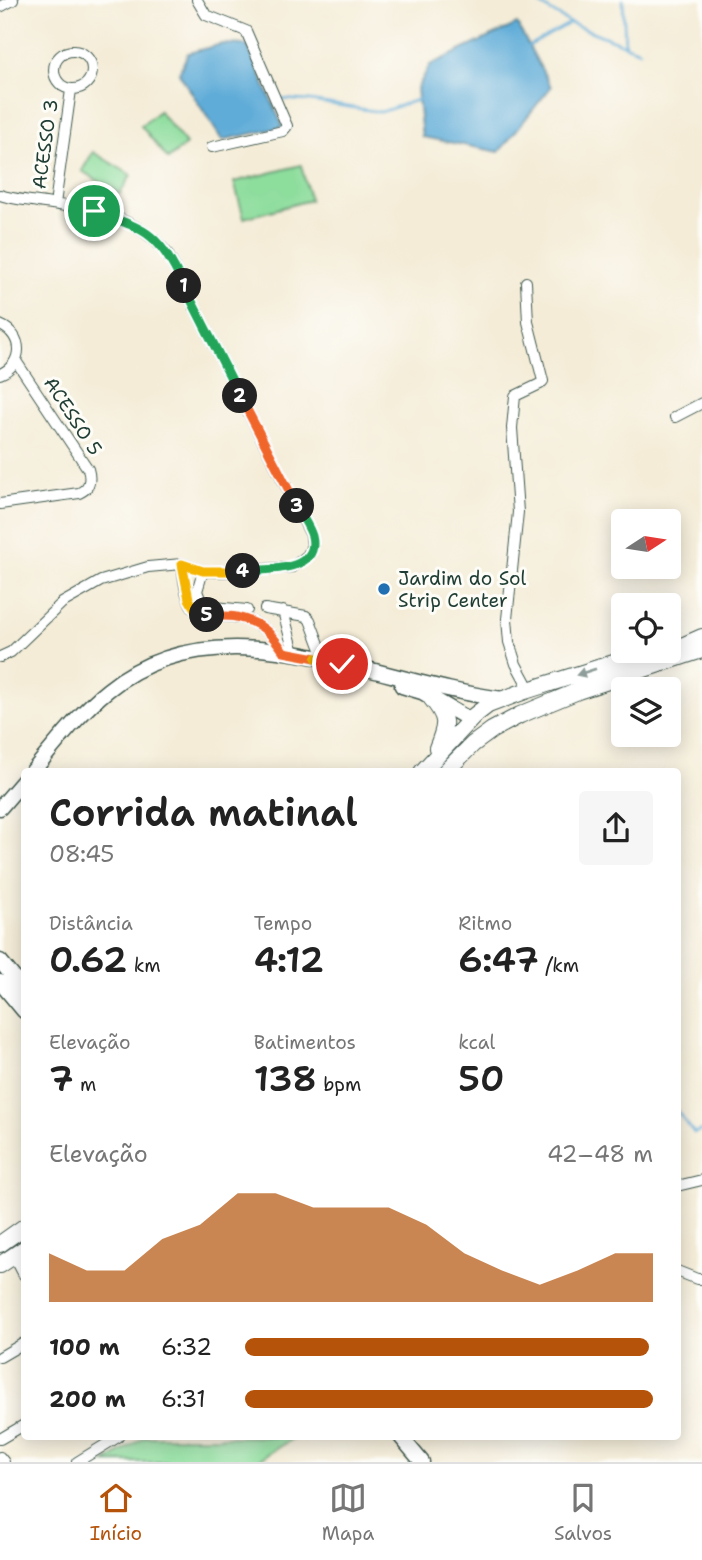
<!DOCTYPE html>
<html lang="pt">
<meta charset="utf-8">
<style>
body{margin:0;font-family:"Shantell Sans",sans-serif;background:#f6f6f6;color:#222;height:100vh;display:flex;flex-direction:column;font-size:26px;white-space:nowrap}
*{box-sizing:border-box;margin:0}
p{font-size:23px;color:#767676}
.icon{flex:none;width:38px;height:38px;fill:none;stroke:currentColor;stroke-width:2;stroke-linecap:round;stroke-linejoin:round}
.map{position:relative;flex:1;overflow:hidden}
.panel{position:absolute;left:21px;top:768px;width:660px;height:672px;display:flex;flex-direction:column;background:#fff;border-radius:7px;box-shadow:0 4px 18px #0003}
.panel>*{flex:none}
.needle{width:46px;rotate:78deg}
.buttons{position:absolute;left:611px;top:509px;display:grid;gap:14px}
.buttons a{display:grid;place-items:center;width:70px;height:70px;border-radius:7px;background:#fff;box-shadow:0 4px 18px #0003;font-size:35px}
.pin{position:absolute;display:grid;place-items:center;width:60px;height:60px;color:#fff;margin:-30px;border:4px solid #fff;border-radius:50%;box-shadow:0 2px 7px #0007}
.km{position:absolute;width:35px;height:35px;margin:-18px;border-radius:50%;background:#222;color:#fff;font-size:19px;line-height:35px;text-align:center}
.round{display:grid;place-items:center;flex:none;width:74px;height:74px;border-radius:7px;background:#f6f6f6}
.headline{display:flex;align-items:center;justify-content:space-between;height:119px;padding:0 28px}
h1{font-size:38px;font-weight:600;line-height:52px}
.metrics{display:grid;grid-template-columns:repeat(3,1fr);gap:10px;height:119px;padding:7px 28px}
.metrics div{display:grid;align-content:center}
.metrics b{font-size:35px;font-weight:600}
.metrics small{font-size:19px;font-weight:400}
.metrics p{font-size:19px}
.chart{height:196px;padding:14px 28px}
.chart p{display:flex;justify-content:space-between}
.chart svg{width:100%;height:126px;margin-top:7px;fill:#b45309;opacity:.7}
ul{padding:0 28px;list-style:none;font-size:23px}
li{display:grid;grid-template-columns:112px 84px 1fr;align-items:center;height:52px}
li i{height:18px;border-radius:9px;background:#b45309}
.menu{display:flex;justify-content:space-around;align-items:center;height:98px;border-top:2px solid #e0e0e0;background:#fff;font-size:19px;color:#767676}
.menu a{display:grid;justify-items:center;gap:4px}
.menu .active{color:#b45309}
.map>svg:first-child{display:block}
</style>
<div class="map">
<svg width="702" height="1462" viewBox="0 0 702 1462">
<rect width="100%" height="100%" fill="#fdfcf7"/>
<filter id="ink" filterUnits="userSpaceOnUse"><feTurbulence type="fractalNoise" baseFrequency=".0143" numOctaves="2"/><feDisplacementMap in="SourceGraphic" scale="14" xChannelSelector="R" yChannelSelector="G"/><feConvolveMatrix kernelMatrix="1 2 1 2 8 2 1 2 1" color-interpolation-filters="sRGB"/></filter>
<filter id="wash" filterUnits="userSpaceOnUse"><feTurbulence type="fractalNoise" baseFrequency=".00686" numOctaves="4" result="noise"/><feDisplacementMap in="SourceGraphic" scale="28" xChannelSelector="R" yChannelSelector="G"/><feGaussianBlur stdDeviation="1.57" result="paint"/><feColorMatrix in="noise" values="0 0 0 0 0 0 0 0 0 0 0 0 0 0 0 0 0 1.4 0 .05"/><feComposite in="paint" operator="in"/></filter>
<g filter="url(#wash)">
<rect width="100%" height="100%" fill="#f4ecd7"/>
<path fill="#8ddd9d" stroke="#568d68" stroke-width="2" d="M159,111l27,33 -18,15 -27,-33z
M93,152l38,23 -11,19 -38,-23z
M301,165l9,35 -66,18 -10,-36z
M145,1437h150l-40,25h-150z"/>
<path fill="#5eacd8" stroke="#3e7486" stroke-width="2" d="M517,24l34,63 -52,65 -77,-15 -5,-48 13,-24z
M222,44l25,1 36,82 -61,13 -43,-67 9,-20z"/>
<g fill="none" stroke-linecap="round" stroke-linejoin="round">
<path stroke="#5eacd8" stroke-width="2.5" d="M533,0l37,23 70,28
M623,0l2,45
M527,47l43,-24
M279,99l31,2 71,11 39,-13
M677,1111l17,22 8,-3"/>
</g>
</g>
<g filter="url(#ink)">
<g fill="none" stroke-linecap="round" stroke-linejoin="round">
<defs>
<path id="street" d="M197,0l9,15 40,16 41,95 -4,5 -71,16
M0,7l13,-7
M54 70a19 19 0 1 1 38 0a19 19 0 1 1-38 0Z
M0,195c12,4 25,5 38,7 48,7 96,11 129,51l144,282 1,10 -4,10 -15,12 -72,5 -18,-1 -21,-7 -34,3 -47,14 -39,22 -51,49 -11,5
M55,204l16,-114
M526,282l2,40 15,59 -3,3 -25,12 -3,32 6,84 -11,107 2,23 7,22 14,26
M0,325c24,10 24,39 0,49
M675,417l27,-14
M0,504l79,-11c11,-5 12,-14 9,-24l-72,-108
M182,564c2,14 3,37 14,47 10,8 25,4 37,6 26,3 37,15 51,35
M203,571l-6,20 6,15 44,4
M265,609l41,7 4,4 15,40
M283,611l11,42
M677,1186l25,-6
M14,1256l10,19
M677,1271l20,8h5
M0,1357l24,-14
M0,1439l24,-14
M0,1457l4,5
M77,1462l41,-25"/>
<path id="secondary" d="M402,686l20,6 48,28
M32,772c24,-28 47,-59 76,-82 113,-92 269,-6 395,9
M0,808l24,-28
M0,961l24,29
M0,982l24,29
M401,1437l21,25"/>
<path id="primary" d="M677,656l7,-11 18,-8
M431,698c17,20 16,26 6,50
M422,772l53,-57 13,-10 37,-14 126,-40
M445,772l28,-28 19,-14 28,-15 58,-24 124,-41
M0,1244l24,-17
M0,1265l24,-16"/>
</defs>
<use href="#street" stroke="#3f574c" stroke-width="12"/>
<use href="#secondary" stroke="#3f574c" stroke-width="17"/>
<use href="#primary" stroke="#3f574c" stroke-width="18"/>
<use href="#street" stroke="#fff" stroke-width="10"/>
<use href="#secondary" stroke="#fff" stroke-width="14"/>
<use href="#primary" stroke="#fff" stroke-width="16"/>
</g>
<defs><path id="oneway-solid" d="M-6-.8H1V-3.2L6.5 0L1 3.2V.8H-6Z" transform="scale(1.75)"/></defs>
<use fill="#8f9e9a" href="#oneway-solid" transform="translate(586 672) rotate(162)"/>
</g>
<g fill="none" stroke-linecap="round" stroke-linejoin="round" filter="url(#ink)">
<defs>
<path id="split-1" d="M94,211c56,20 63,21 90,75"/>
<path id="split-2" d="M184,286l56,110"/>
<path id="split-3" d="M240,396l57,110"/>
<path id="split-4" d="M243,571c21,-2 78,2 69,-35 -3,-10 -11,-20 -15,-30"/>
<path id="split-5" d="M207,615l-11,-4 -7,-12 -7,-35 21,7h40"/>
<path id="split-6" d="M207,615c10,2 19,0 29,2 25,6 34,14 48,35l32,6"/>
<path id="split-7" d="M316,658l26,6"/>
</defs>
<use href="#split-1" stroke="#fff" stroke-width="14"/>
<use href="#split-2" stroke="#fff" stroke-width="14"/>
<use href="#split-3" stroke="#fff" stroke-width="14"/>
<use href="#split-4" stroke="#fff" stroke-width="14"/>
<use href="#split-5" stroke="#fff" stroke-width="14"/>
<use href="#split-6" stroke="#fff" stroke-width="14"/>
<use href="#split-7" stroke="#fff" stroke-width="14"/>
<use href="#split-1" stroke="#22a559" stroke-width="9"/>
<use href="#split-2" stroke="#22a559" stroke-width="9"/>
<use href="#split-3" stroke="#f0652b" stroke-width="9"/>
<use href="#split-4" stroke="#22a559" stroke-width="9"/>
<use href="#split-5" stroke="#f5b400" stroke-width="9"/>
<use href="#split-6" stroke="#f0652b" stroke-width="9"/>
<use href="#split-7" stroke="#f5b400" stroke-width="9"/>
</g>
<circle fill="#1f6fb2" stroke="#fdfcf7" stroke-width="2.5" cx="384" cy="589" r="7"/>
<g text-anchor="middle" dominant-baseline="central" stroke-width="6" stroke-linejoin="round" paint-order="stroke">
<g font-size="19" fill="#1f3d34" stroke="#fdfcf7">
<text transform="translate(45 144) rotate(-82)">ACESSO 3</text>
<text transform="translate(73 416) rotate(57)">ACESSO 5</text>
</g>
<g font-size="19" fill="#1f3d34" stroke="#fdfcf7" text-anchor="start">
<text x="398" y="578">Jardim do Sol<tspan x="398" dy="22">Strip Center</tspan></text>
</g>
</g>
</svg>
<div class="buttons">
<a><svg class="needle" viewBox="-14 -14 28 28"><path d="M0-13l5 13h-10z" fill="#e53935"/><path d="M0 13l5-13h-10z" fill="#767676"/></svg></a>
<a><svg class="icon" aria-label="locate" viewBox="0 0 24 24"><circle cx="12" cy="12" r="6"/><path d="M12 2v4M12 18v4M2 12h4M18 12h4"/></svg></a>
<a><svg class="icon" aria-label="layers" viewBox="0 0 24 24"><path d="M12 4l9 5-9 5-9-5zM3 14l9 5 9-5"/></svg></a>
</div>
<div class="pin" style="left:94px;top:211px;background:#1e9e55"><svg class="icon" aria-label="arrive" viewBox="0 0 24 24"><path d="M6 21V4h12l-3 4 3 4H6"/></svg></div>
<div class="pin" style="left:342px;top:664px;background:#d93025"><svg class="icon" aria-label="check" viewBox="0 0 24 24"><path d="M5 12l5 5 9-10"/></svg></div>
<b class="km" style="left:184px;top:286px">1</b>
<b class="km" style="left:240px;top:396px">2</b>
<b class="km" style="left:297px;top:506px">3</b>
<b class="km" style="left:243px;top:571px">4</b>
<b class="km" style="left:207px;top:615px">5</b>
<section class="panel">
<div class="headline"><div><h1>Corrida matinal</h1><p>08:45</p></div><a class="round"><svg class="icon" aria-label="share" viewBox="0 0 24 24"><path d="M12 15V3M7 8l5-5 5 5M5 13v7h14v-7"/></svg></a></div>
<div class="metrics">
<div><p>Distância</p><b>0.62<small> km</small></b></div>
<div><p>Tempo</p><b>4:12</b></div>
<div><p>Ritmo</p><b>6:47<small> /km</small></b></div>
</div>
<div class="metrics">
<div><p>Elevação</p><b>7<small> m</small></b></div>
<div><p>Batimentos</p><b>138<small> bpm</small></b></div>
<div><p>kcal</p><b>50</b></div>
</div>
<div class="chart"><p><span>Elevação</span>42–48 m</p>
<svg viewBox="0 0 160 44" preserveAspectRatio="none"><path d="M0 44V27L10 33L20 33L30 22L40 17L50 6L60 6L70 11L80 11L90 11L100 17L110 27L120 33L130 38L140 33L150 27L160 27V44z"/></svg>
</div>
<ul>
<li><b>100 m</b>6:32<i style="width:99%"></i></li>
<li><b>200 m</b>6:31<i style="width:100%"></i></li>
</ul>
</section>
</div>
<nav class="menu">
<a class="active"><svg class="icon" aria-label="home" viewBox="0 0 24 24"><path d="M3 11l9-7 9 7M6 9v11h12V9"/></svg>Início</a>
<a><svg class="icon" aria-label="map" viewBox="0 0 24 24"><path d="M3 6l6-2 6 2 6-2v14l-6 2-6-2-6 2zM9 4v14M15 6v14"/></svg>Mapa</a>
<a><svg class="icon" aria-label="saved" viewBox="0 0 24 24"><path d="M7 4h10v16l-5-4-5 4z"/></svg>Salvos</a>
</nav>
